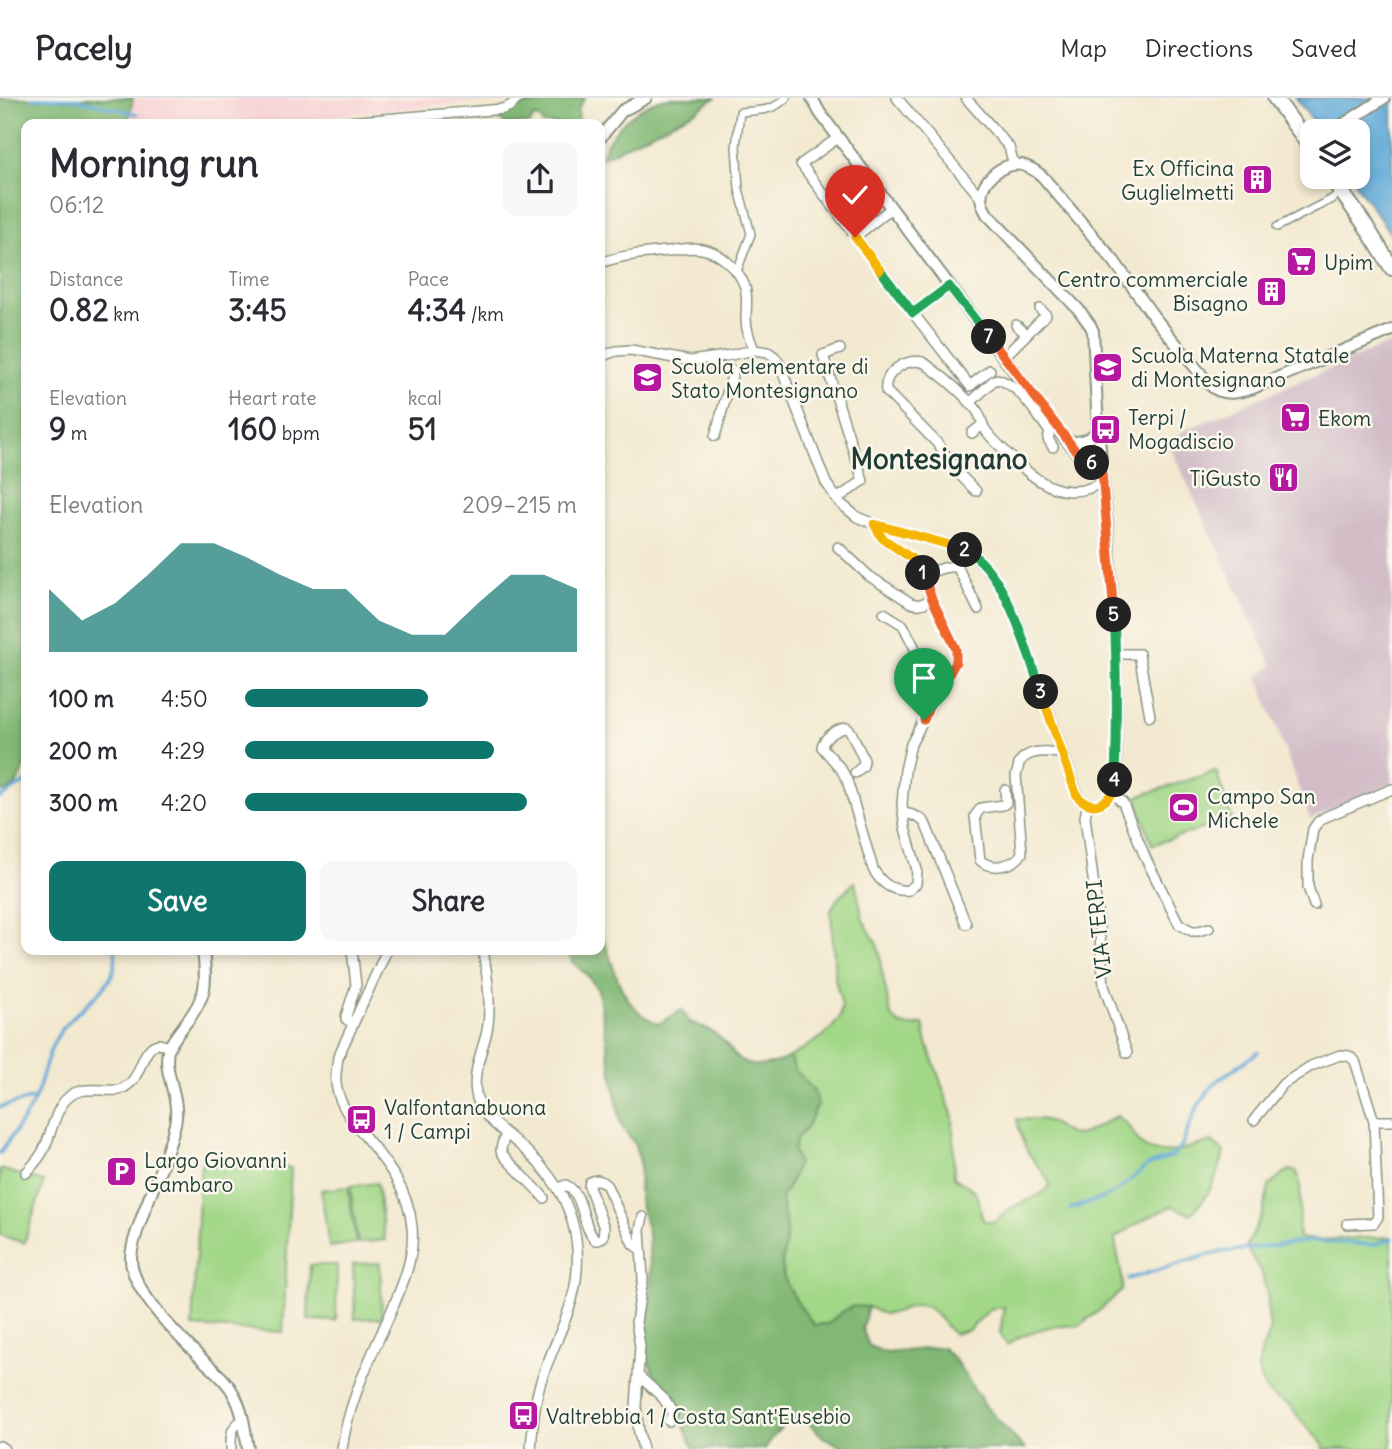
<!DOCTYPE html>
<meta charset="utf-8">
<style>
body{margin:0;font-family:Delius,sans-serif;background:#f7f7f7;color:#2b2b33;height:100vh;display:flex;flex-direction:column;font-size:26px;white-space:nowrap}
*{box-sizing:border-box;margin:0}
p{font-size:23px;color:#7c7c81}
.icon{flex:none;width:38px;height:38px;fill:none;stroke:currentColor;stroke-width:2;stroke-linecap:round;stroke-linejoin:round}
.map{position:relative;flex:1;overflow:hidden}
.side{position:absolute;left:21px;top:21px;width:584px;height:836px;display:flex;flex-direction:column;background:#fff;border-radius:14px;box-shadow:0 4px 10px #0003}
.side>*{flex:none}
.tools{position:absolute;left:1300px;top:21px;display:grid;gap:14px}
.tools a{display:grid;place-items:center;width:70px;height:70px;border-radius:14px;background:#fff;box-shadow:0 4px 10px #0003;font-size:35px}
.pin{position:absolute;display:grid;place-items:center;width:60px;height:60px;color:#fff;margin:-72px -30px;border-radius:50% 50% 50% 0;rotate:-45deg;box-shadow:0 0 7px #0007}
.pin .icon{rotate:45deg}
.km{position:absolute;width:35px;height:35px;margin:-18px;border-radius:50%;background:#222;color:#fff;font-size:19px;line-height:35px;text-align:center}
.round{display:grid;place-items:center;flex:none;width:74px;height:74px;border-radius:14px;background:#f7f7f7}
.summary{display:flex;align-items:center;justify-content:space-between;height:119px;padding:0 28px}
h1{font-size:38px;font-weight:700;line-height:52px}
.figures{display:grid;grid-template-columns:repeat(3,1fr);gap:10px;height:119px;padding:7px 28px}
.figures div{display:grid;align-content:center}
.figures b{font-size:30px;font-weight:700}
.figures small{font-size:19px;font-weight:400}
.figures p{font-size:19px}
.chart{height:196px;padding:14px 28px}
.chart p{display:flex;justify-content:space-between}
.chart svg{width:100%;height:126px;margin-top:7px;fill:#0f766e;opacity:.7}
.action{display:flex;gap:14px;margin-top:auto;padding:14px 28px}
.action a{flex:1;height:80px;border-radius:14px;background:#0f766e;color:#fff;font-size:28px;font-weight:700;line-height:80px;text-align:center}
.action a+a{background:#f7f7f7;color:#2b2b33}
ul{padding:0 28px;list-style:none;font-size:23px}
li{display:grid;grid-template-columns:112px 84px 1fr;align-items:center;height:52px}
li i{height:18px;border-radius:9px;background:#0f766e}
header{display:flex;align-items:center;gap:42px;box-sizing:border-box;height:98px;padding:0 35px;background:#fff;border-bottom:2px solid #e1e1e2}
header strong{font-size:33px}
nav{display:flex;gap:38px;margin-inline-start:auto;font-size:24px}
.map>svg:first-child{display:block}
</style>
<header>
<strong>Pacely</strong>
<nav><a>Map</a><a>Directions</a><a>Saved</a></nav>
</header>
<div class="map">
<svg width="1392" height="1351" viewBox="0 0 1392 1351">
<rect width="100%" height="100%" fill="#fbf7ec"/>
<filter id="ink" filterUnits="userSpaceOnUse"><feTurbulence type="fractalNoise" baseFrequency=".0143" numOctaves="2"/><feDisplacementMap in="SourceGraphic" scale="14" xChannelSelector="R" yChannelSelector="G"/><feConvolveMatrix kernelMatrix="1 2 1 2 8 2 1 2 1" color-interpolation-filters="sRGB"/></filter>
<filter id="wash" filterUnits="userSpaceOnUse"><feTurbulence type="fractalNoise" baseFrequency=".00686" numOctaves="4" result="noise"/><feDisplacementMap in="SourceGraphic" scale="28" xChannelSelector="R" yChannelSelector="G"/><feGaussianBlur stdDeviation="1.57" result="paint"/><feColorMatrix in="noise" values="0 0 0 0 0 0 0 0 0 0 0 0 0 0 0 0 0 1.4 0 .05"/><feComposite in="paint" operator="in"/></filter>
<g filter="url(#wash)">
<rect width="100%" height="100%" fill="#f3e9d0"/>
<path fill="#f7cfd3" d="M133,0h372l-4,3h-14l-155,15 -19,4 -7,4h-178z"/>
<path fill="#d2bdc7" d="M1392,244v442l-82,35 -52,-143 14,-11 -104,-223 15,-11z"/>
<path fill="#a2d787" stroke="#608a5e" stroke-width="2" d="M1216,673l16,48 -80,26 -16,-48z
M855,784l8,38 13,22 4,12 1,13 10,49 9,9 11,1 12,-2 4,19 26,74 1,60c6,6 15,8 20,14 6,8 5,21 10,30l10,1c6,-4 11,-10 17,-14 15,-9 27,-8 39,-23 -4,-13 -15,-21 -22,-33 -5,-8 -9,-23 -11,-33 9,1 19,-1 28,1 14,4 19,18 36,14 12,-3 24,-13 36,-18 3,2 6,4 9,7 6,6 9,16 16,22 21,17 48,0 70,-3l12,10c-5,23 -16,45 -33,62l-19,-8 -27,13 -30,19c1,18 9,33 7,52l-21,19 -21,16 -32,2 -29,10 -12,8 -7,-12 4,-26 -14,2 -21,21 -15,4c-10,-8 -17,-22 -27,-27 -15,-7 -29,8 -43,7 -6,-1 -11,-5 -16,-7l-28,6 -12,11 -14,1 -17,-23 -13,-24 -2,-14 4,-25 -5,-40 12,-23v-26l4,-12 9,-10 8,-37 -19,-21 -5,-13 32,-20 9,-8 9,-12 2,-12 -7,-27 -4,-68 6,-11z
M201,1065l90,5 -8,164 -91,-5z
M0,1071l44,13 -20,61 -24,-8z
M1290,1072l7,2c4,11 4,24 3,36 0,11 -3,19 -1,30l17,2 76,-3v212h-68l-1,-5 -21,-22 -12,-16 -18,-10 -7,-8 -7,-18 3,-18 8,-17 1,-9 -2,-9v-19l-7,-28 -11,-16 -3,-9 16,-32 6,-27 13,-12z
M377,1085l8,57 -27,3 -8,-57z
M348,1089l8,56 -27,4 -8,-57z
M380,1165l2,55 -27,1 -2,-55z
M310,1167h27l-1,56 -28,-1z"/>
<path fill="#81b874" stroke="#507a54" stroke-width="2" d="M0,0h133l-5,26h-102v637c-7,16 -5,28 -26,31z
M543,0h42l-7,11 1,15h-36l-4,-6 -5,-1 -4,7h-24l-8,-5 2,-4 22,-10 19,-3z
M669,0h46l-19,13 -95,47c7,-27 40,-57 68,-60z
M600,834c14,27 15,59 39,80 5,5 13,8 19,12l24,-14 7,12c14,4 28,11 38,23 4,4 6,10 10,13 17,13 36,7 53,-1l5,13 19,21 4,13 -12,24 -9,10 -4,12 5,12 -5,14 -12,23 5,27v13l-4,25 2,14 13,24 17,23 14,-1 12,-11 13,-7 15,1 -6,21 7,18 17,7 56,-6 13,13 31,47 39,42h-179l-23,-12 -14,-14 -19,-3 -15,14 -10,15h-71l-24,-54 -14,-17 -8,-17 -3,-30 6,-37 -1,-29 -2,-32 -9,-33 1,-38 -6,-19 -12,-16 -2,-6 -22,-131 -11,-15 -15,-13 -4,-12h32z"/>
<path fill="#5fa9d7" stroke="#3f7386" stroke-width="2" d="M1296,0h96v138l-41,-59h7v-46h-38z"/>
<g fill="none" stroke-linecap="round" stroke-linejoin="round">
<path stroke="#5fa9d7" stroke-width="3.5" d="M32,0l45,1 60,15
M0,700l26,-16
M0,1009l35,-9
M0,1055c13,-19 29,-39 37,-60 7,-20 11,-44 23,-61 17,-27 61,-43 55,-82
M1070,1111l34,-11 14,-8 29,-24 26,-10 9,-11 13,-34 13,-20 10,-11 40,-28
M1128,1181l87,-26 96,-12 62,4 19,-6"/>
</g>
</g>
<g filter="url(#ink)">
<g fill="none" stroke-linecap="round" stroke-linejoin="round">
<defs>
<path id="pedestrian" d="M1277,129l53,-27 11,-8
M737,173l14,-37 -12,-45 -3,-42 4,-35c19,-2 32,0 46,-14"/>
<path id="minor" d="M897,0l84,100
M966,0l43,49 5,18
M323,26l180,-15 7,-3 9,-8
M838,40l-37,26 112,149 57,73 20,-16
M855,139l35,-28
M600,165c22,-8 46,-10 69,-12 10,-2 23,-4 33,-2 18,3 37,20 43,38 3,10 1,21 1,32 0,11 4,21 8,31
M913,215l36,-27
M1016,227l10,9
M600,259l16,-6 15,-1 59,11 36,-5 28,-6 14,2 7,5 4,6 47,120 14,20 17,14 17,7 81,22 15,6 15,14 17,23 14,29 62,178c10,11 28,12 34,-4 6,-12 5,-54 5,-69 -1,-88 -5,-176 -16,-263
M1004,259l42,-42 -6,-6
M711,260l1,5 4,4 14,2 3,3 -18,64
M970,305l24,-23 3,-1c23,6 39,35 53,53l-2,7 5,8
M972,335l10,-8
M976,393l-18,-18 -19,-28 -53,-54c-3,-18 19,-33 36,-29 3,1 8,5 9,6 16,12 32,26 44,40 7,8 6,17 12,24 6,8 15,16 22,23 27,27 57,50 95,26
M835,399l6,-1 22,-15 -40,-126 17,-6
M838,449l31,29 42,27c9,3 13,0 21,-4
M923,475c12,0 25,-10 35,-5l20,41
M884,515l19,12 26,51 9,7
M1115,556h24l11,62
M855,675l8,-7 1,-6 -13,-28 -4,-4c-9,0 -24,10 -25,19l19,22 6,11 26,89c8,14 19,23 36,21l7,-6 1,-14 -12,-42 -3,-24 3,-34 6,-26 17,-32 10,-29 10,-7 8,-14v-13l-24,-50 -9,-26 -13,-15 -28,-20 -8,-14
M1005,692l1,13 -3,2 -22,3 -6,8 5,44c11,11 35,6 42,-7l-6,-78c1,-1 3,-11 3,-12 9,-14 30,-12 44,-9
M1112,695l11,10 23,56 33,65 13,7h6l11,-3
M1088,705l-3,14 14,108 5,61 23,67
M903,715c9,1 16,3 22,10l41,101
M1314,807l-6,-18v-27l5,-31 5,-7 7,-5 67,-28
M352,852l4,35 -10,31v3l7,4
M483,852c3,19 7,39 6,59 0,8 -1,18 -3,26 -5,19 -15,42 -9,63 6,20 23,30 38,43 35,29 58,61 62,107 4,53 -20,85 -36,133 -7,21 -8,45 -10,68
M1254,1022l29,-36 28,-18 29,-11 9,1 6,5 19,60 4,96 -4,6 -27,1
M1374,1023h18
M506,1036c-2,5 -5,11 -5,17 2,8 36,36 43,47
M26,1075c6,-7 13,-14 17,-22 10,-18 12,-54 37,-60 11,-3 26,0 39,-1 5,-2 10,-5 14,-10 8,-9 11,-35 26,-36 1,0 10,3 11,3
M559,1090l7,-3c19,10 15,40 29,55h3l5,-3 1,-9 -15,-42 1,-4c7,-4 11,-2 17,4l26,58 7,5
M643,1119l-3,13 3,49 -7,43 4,24 -4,60 3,26 4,17
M639,1278l24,22 10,15 -4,8
M0,1348l4,3
M231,1351c0,-13 -1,-22 12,-29
M342,1351c6,-47 29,-92 48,-135 12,-28 25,-56 22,-87 -3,-37 -26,-65 -49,-93 -11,-14 -22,-27 -26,-45 -3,-11 0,-21 1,-32l49,-107"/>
<path id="tertiary" d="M812,0l8,15 238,317 24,29 4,4 15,-3 -3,-31 -5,-98 -3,-6 -11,-15 -92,-96c-1,-2 -5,-9 -5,-11 -5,-21 21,-42 40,-38 8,2 14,6 20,11l72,85 40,56 55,67c13,13 28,9 44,4l139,-58
M1333,33l51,-33
M600,40l22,-27 24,-13
M1067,343c13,3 24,-1 31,-12
M203,852c4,35 4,46 -18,74 -6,9 -14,17 -17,27 -5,22 13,47 7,73 -7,31 -21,61 -32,90 -5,15 -12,31 -12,46 1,32 51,80 74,102 10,9 22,19 28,31 10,16 12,38 15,56"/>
<path id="primary" d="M1275,0l37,51
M1331,79l34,48 27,43"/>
</defs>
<use href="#pedestrian" stroke="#899382" stroke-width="10"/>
<use href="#minor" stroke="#899382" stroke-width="12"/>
<use href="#tertiary" stroke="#899382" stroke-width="14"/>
<use href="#primary" stroke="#899382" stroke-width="18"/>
<use href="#pedestrian" stroke="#fff" stroke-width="7"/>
<use href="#minor" stroke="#fff" stroke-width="9"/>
<use href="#tertiary" stroke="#fff" stroke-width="10"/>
<use href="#primary" stroke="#fff" stroke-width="14"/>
</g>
</g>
<g fill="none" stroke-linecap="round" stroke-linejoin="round" filter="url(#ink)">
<defs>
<path id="split-1" d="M923,475l9,26 24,50v13l-8,14 -10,7 -14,37"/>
<path id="split-2" d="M923,475l-12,-15 -29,-20 -8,-14 76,21 15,5"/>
<path id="split-3" d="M965,452c41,19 62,102 76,142"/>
<path id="split-4" d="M1041,594l36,104c18,18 35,6 38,-16"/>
<path id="split-5" d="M1114,517c3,55 3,110 1,165"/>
<path id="split-6" d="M1092,365l9,-3 13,155"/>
<path id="split-7" d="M989,239l93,122 4,4h6"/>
<path id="split-8" d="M880,172l33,43 36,-27 40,51"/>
<path id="split-9" d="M855,139l25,33"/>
</defs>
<use href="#split-1" stroke="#fff" stroke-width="14"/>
<use href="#split-2" stroke="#fff" stroke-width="14"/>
<use href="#split-3" stroke="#fff" stroke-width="14"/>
<use href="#split-4" stroke="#fff" stroke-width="14"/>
<use href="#split-5" stroke="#fff" stroke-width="14"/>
<use href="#split-6" stroke="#fff" stroke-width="14"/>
<use href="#split-7" stroke="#fff" stroke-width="14"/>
<use href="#split-8" stroke="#fff" stroke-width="14"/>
<use href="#split-9" stroke="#fff" stroke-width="14"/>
<use href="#split-1" stroke="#f0652b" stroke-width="9"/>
<use href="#split-2" stroke="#f5b400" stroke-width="9"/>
<use href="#split-3" stroke="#22a559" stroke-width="9"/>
<use href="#split-4" stroke="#f5b400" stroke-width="9"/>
<use href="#split-5" stroke="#22a559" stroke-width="9"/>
<use href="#split-6" stroke="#f0652b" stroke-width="9"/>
<use href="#split-7" stroke="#f0652b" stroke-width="9"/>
<use href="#split-8" stroke="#22a559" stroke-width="9"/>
<use href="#split-9" stroke="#f5b400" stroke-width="9"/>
</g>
<defs>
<symbol id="building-square" viewBox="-11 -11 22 22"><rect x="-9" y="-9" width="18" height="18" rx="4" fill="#b5179e" stroke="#fbf7ec"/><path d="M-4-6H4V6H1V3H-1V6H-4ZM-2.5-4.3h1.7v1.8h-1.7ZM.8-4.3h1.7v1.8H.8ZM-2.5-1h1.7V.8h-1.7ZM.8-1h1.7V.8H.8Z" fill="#fff"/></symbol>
<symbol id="supermarket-square" viewBox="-11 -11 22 22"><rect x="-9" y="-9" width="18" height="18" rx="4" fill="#b5179e" stroke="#fbf7ec"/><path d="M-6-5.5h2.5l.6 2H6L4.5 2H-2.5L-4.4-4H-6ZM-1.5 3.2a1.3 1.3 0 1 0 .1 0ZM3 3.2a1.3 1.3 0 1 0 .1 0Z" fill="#fff"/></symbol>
<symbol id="school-square" viewBox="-11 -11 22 22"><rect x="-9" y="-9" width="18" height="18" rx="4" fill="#b5179e" stroke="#fbf7ec"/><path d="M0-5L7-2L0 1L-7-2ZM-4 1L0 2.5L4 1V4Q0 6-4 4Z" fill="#fff"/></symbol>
<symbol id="bus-square" viewBox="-11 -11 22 22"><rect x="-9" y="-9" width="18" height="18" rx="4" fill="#b5179e" stroke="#fbf7ec"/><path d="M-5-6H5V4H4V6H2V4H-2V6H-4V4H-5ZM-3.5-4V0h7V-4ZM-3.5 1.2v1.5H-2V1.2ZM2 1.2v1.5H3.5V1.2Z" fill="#fff"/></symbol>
<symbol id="restaurant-square" viewBox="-11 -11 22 22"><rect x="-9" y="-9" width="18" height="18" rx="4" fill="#b5179e" stroke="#fbf7ec"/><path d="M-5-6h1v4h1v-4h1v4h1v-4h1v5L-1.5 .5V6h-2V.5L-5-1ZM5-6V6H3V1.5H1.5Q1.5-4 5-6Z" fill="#fff"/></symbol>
<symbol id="stadium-square" viewBox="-11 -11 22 22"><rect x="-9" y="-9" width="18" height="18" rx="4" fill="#b5179e" stroke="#fbf7ec"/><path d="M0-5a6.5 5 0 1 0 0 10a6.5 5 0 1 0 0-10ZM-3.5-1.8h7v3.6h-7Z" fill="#fff"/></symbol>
<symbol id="parking-square" viewBox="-11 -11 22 22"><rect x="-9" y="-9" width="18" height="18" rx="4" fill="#b5179e" stroke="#fbf7ec"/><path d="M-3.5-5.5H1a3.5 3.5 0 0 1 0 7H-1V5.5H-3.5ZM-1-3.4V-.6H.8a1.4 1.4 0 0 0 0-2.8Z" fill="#fff"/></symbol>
</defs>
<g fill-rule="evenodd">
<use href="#building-square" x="1240" y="64" width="35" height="35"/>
<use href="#supermarket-square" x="1284" y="146" width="35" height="35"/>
<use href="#building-square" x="1254" y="176" width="35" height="35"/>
<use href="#school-square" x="1090" y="252" width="35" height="35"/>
<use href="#school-square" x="630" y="262" width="35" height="35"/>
<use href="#supermarket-square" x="1278" y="302" width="35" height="35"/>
<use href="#bus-square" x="1088" y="314" width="35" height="35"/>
<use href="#restaurant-square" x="1266" y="362" width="35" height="35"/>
<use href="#stadium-square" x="1166" y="692" width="35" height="35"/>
<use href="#bus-square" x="344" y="1004" width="35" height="35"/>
<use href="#parking-square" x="104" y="1056" width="35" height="35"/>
<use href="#bus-square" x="506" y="1300" width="35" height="35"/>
</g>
<g text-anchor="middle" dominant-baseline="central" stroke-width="5" stroke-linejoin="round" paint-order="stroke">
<g font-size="21" fill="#1f3d34" stroke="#fbf7ec" text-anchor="start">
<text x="1234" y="70" text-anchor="end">Ex Officina<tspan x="1234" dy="24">Guglielmetti</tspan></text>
<text x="1324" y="164">Upim</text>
<text x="1248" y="181" text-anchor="end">Centro commerciale<tspan x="1248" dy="24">Bisagno</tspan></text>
<text x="1131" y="257">Scuola Materna Statale<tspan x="1131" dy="24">di Montesignano</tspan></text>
<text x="671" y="268">Scuola elementare di<tspan x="671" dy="24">Stato Montesignano</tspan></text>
<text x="1128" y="319">Terpi /<tspan x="1128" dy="24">Mogadiscio</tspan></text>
<text x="1318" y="320">Ekom</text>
<text x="1261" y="380" text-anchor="end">TiGusto</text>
<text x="1207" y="698">Campo San<tspan x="1207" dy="24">Michele</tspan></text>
<text x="384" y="1009">Valfontanabuona<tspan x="384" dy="24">1 / Campi</tspan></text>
<text x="144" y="1062">Largo Giovanni<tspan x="144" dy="24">Gambaro</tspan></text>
<text x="546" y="1318">Valtrebbia 1 / Costa Sant'Eusebio</text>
</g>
<g font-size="21" fill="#1f3d34" stroke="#fbf7ec">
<text transform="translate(1099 831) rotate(-96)">VIA TERPI</text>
</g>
<g font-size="28" font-weight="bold" fill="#1f3d34" stroke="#fbf7ec">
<text x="939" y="361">Montesignano</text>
</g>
</g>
</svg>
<div class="tools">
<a><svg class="icon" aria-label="layers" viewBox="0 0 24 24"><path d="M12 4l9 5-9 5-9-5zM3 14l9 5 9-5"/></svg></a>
</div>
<div class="pin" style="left:924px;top:622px;background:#1e9e55"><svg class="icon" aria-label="arrive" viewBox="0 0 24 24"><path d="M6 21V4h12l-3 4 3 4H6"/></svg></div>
<div class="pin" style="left:855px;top:139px;background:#d93025"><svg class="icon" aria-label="check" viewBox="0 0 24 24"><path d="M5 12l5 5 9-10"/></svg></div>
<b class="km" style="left:923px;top:475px">1</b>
<b class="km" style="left:965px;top:452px">2</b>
<b class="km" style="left:1041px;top:594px">3</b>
<b class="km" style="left:1115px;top:682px">4</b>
<b class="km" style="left:1114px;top:517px">5</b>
<b class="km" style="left:1092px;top:365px">6</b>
<b class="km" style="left:989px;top:239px">7</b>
<section class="side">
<div class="summary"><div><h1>Morning run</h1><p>06:12</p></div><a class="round"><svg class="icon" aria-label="share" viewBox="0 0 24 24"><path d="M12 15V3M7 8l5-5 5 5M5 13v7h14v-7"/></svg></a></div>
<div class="figures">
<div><p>Distance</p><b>0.82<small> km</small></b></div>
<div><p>Time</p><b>3:45</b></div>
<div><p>Pace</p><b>4:34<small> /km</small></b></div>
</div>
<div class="figures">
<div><p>Elevation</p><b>9<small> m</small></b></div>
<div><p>Heart rate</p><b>160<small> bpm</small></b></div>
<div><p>kcal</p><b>51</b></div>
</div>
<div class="chart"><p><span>Elevation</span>209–215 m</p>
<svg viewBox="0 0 160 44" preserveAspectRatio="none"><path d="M0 44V22L10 33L20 27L30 17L40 6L50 6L60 11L70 17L80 22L90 22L100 33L110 38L120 38L130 27L140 17L150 17L160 22V44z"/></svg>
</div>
<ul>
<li><b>100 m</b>4:50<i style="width:55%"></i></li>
<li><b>200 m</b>4:29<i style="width:75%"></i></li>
<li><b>300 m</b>4:20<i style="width:85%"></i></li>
</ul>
<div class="action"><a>Save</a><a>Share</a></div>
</section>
</div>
